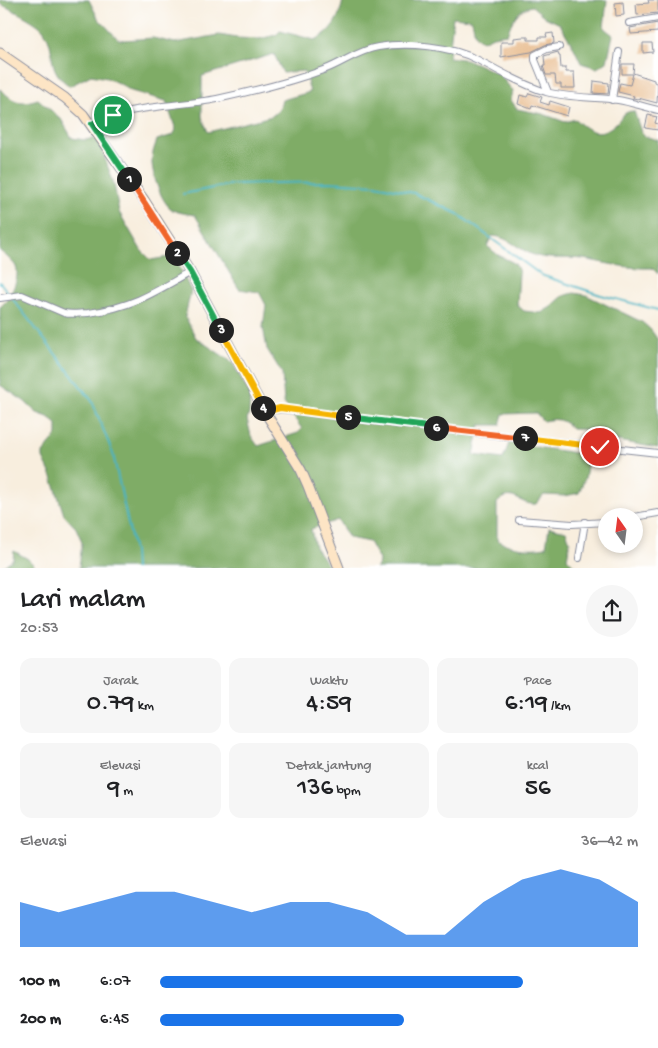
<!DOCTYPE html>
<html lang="id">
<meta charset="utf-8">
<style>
body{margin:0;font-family:"Gochi Hand",sans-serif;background:#f6f6f6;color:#202124;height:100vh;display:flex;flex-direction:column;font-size:19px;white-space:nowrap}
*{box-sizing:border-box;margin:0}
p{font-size:16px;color:#757577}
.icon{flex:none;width:28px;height:28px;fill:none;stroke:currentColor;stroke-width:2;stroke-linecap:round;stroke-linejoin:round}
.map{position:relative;height:568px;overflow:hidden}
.side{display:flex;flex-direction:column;background:#fff;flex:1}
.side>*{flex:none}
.needle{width:32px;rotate:346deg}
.controls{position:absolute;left:598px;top:508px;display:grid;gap:10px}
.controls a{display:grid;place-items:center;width:45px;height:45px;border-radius:50%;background:#fff;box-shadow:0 2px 8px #0003;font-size:25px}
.pin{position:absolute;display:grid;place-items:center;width:42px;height:42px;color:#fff;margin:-21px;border:2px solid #fff;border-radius:50%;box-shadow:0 1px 5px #0007}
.km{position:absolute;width:25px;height:25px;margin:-12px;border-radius:50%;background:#222;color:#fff;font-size:14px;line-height:25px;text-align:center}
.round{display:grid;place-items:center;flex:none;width:52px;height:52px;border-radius:26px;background:#f6f6f6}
.summary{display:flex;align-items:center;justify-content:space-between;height:85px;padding:0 20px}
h1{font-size:28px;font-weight:600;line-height:38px}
.stats{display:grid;grid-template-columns:repeat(3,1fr);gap:8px;height:85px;padding:5px 20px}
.stats div{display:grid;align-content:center;border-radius:12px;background:#f6f6f6;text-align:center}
.stats b{font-size:25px;font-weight:600}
.stats small{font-size:14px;font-weight:400}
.stats p{font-size:14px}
.chart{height:140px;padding:10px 20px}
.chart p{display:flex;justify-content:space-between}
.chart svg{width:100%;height:90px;margin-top:5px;fill:#1a73e8;opacity:.7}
ul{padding:0 20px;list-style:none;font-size:16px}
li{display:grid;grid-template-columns:80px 60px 1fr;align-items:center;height:38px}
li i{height:12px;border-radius:6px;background:#1a73e8}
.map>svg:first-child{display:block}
</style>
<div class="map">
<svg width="658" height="568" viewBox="0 0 658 568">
<rect width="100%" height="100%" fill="#fff"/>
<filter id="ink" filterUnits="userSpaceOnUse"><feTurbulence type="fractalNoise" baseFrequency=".02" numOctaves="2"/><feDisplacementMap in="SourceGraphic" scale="10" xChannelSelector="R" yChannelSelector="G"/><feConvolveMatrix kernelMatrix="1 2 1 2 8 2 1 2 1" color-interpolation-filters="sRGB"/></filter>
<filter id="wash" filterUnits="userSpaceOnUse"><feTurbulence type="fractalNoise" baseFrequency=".0096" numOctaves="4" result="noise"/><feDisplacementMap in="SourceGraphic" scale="20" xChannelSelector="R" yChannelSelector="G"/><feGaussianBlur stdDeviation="1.12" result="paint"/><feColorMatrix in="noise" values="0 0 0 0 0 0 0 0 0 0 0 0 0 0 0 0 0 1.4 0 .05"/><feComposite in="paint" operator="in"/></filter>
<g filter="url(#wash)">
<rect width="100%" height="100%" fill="#f8eede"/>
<path fill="#7fac66" stroke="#4d6e62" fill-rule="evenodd" d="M0,0h89l9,18 20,21 6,1 29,-2 22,5 44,-8 18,3 22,1 17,-4 4,-4 35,9c17,-8 25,-23 28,-40h264l-3,28 9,7 -6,27 -10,6 -16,-5 -7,-15 -14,-24 -15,-7 -13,-11c-15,3 -20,15 -25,28l-14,2 -10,5c-12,-4 -7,-13 -12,-22l-18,-2 -4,40 19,3 31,14 14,17 -2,9 6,9 26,5 22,8 10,-3c12,12 25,19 40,5 7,-6 8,-13 19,-13l7,21 3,4 14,4v134l-6,-6c-24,1 -46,-5 -69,-9 -15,-2 -32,1 -46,-3 -16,-4 -29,-20 -45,-20l-5,10 11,9 16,8 3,4 2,6 -2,32 7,6 17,2 10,-6 12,-11 11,-3 12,2 56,27 9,8 7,10v108l-46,-8 -6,-2 -3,-8 -31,-1c-9,-10 -15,-11 -29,-8l-7,-8 -33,1 -3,11h-20l-6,30 29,4 6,-16 80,12 -4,23 -6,15 -14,3 -21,-1 -8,9c-17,2 -23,-17 -39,-1v37c15,8 32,10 49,7l3,-20 17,4 4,11 -3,16 9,10h-201l3,-2 1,-6 -10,-18 -20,-4 -11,-18 -27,9 4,18 12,17v4h-248l3,-25 -2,-6 -4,-9 -12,-13 -12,-38 -9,-19v-5l14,-18v-11l-9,-7 -11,-4 -13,-12 -24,-16v-78c9,-6 22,-31 15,-42 -4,-5 -10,-10 -15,-14v-162c14,13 19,16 38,10l23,20 11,19 13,2 10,-2 4,4 15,42 5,28 22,38 10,10 23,-4 17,35 -6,25 11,22 36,24 18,33 -1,19 -2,5 4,17 7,10 40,-13 4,-4 -18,-26 -2,-30 -15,-24 -4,-22 3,-22 -7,-13 -20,-3 -44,-74c-7,-1 -14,-2 -20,-4 -13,-4 -24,-39 -23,-52 0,-6 3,-13 5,-19l16,-5 3,-5 -10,-29 -35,-10 -9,-6 -15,-7 -16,-3 -21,11c-26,-17 -12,-34 -26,-55 -4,-8 -35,-23 -44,-27zM274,54l9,19 21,-2 6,21 -28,8 -3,10 -7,6 -64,16 -6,-15v-41z
M14,551l14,8 9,9h-36l12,-9z"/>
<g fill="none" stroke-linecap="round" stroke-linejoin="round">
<path stroke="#47b4c3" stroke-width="2" d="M183,194l50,-10 97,-2 46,3 38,8 44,21 83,61 60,20 57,15
M0,282l9,12
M12,298l80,103 21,53 21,97 1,17"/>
</g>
<g id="blocks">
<path fill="#e7b989" d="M648,0h10v13l-21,2 -1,-11 13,-1z
M623,2l1,13 -8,1 -1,-13z
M658,23v9l-27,2 -1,-6z
M553,33l1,10 -9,2 -14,7 -30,5v-15h13v-4l9,-1h5v3h11v-3h8l-1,-3z
M643,43h9l1,9 -10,1z
M558,52l1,4h1l1,12h5v4h8l1,16h-14v-4h-5l-1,-9h-9l-3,-9h2l-1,-10z
M622,64h12l-1,9 21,7v2l4,2 -1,19 -19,-5v1l-5,-1 1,-2 -16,-4 2,-9 10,2 3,-11h-11z
M594,81l15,2 -1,11 -15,-1z
M529,93l13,4 -2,5 9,3 1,-4 19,6 -2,9 -35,-11 -1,4 -13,-5 2,-9 7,2z
M648,115l9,2 -2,6 3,1v6l-13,-2z"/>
</g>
</g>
<g filter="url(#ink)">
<use href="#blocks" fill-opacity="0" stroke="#8a8e9e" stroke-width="1"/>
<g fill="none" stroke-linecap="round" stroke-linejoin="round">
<defs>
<path id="street" d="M629,23l29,-5
M548,92l-13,-32v-5l12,-6 12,-2
M612,100l7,-48
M92,125c26,-19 91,-19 125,-26 37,-8 74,-17 109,-30 18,-7 33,-19 52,-22 30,-5 73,-1 100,13 24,12 42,24 68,32 23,6 48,5 72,8 13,2 26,7 40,10
M0,298l22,-3 42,18c8,2 16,0 24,0 42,-5 66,-20 102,-41
M265,412l16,-3 114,15 263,29
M634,517l24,-4
M519,520l53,4 34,-2
M579,558l6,-36"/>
<path id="secondary" d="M0,53l65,45 18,16 61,86 46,72 75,140 36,58 7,16 31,82"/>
</defs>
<use href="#street" stroke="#8a8e9e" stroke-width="8"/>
<use href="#secondary" stroke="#8a8e9e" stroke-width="11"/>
<use href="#street" stroke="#fff" stroke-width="6"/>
<use href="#secondary" stroke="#fde5c5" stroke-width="9"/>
</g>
</g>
<g fill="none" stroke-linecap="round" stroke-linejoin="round" filter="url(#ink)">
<defs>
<path id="split-1" d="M113,115l-21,9 37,55"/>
<path id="split-2" d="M129,179l48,74"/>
<path id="split-3" d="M177,253l13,19 31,58"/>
<path id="split-4" d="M221,330l42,78"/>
<path id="split-5" d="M263,408l2,4 15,-4 68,9"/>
<path id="split-6" d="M348,417l88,11"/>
<path id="split-7" d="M436,428l89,10"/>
<path id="split-8" d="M525,438l75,9"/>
</defs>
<use href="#split-1" stroke="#fff" stroke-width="10"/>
<use href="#split-2" stroke="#fff" stroke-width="10"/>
<use href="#split-3" stroke="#fff" stroke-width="10"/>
<use href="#split-4" stroke="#fff" stroke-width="10"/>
<use href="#split-5" stroke="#fff" stroke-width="10"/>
<use href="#split-6" stroke="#fff" stroke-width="10"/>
<use href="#split-7" stroke="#fff" stroke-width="10"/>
<use href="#split-8" stroke="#fff" stroke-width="10"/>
<use href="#split-1" stroke="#22a559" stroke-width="6"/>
<use href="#split-2" stroke="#f0652b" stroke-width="6"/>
<use href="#split-3" stroke="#22a559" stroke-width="6"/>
<use href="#split-4" stroke="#f5b400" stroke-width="6"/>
<use href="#split-5" stroke="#f5b400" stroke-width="6"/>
<use href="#split-6" stroke="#22a559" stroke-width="6"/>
<use href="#split-7" stroke="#f0652b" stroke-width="6"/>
<use href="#split-8" stroke="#f5b400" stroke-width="6"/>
</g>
</svg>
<div class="controls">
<a><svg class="needle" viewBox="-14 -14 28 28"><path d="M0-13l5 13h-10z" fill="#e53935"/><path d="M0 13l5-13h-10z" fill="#757577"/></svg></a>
</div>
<div class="pin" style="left:113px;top:115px;background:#1e9e55"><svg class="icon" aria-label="arrive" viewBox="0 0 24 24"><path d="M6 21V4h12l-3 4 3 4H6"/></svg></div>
<div class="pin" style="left:600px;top:447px;background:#d93025"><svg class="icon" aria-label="check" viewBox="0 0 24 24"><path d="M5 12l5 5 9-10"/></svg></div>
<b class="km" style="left:129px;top:179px">1</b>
<b class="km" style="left:177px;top:253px">2</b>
<b class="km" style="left:221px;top:330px">3</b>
<b class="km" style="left:263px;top:408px">4</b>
<b class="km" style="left:348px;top:417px">5</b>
<b class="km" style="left:436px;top:428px">6</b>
<b class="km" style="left:525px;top:438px">7</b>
</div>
<section class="side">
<div class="summary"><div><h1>Lari malam</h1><p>20:53</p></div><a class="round"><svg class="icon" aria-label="share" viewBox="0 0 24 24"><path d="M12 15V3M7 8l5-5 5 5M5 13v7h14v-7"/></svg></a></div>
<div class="stats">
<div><p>Jarak</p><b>0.79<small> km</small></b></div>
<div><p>Waktu</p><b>4:59</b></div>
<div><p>Pace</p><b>6:19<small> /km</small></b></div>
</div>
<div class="stats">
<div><p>Elevasi</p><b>9<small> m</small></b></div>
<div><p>Detak jantung</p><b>136<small> bpm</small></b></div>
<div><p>kcal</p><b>56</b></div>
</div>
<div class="chart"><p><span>Elevasi</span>36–42 m</p>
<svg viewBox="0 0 160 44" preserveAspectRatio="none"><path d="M0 44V22L10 27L20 22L30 17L40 17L50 22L60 27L70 22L80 22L90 27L100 38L110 38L120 22L130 11L140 6L150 11L160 22V44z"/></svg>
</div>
<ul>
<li><b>100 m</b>6:07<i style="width:76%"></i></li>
<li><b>200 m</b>6:45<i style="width:51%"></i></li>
</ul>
</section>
